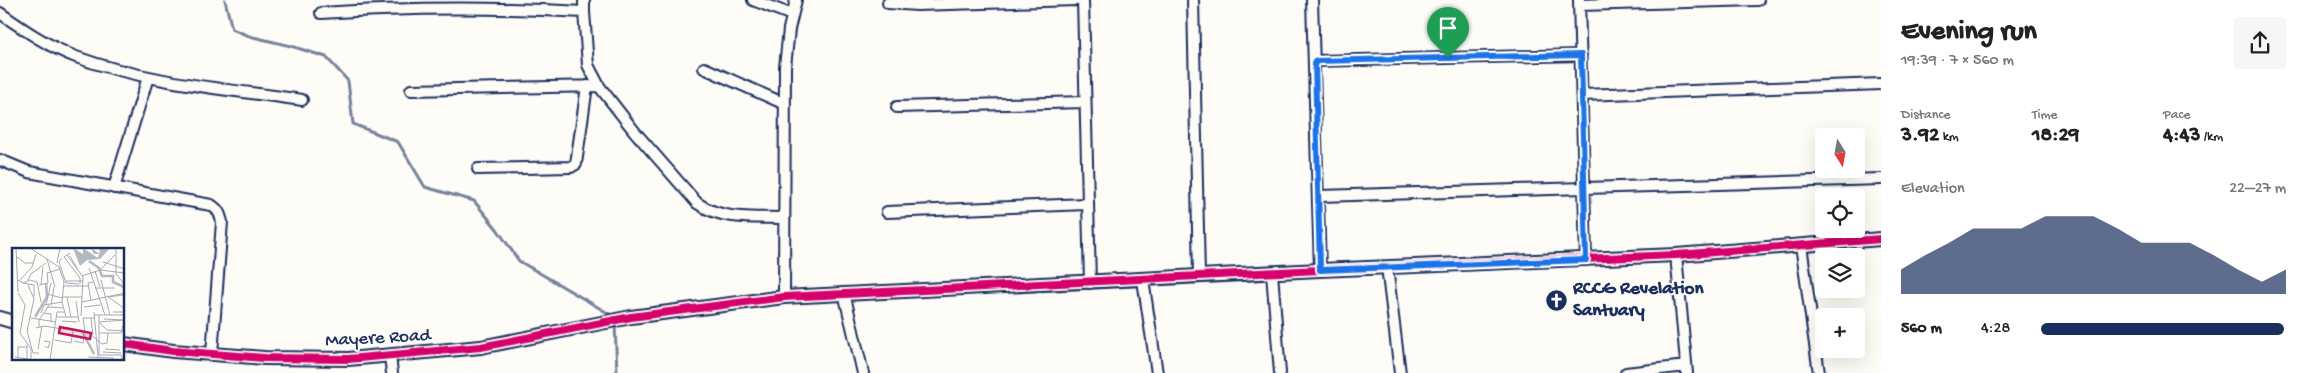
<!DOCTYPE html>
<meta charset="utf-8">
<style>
body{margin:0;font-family:"Gochi Hand",sans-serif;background:#f6f6f6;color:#222;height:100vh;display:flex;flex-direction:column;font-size:19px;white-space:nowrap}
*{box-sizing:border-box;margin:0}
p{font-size:16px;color:#767676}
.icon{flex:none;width:28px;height:28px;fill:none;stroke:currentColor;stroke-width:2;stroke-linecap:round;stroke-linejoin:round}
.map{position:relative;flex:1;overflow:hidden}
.side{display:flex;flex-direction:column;background:#fff;width:425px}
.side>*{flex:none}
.needle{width:32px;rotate:169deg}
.controls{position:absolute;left:1815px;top:128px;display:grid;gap:10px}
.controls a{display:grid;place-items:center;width:50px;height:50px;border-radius:5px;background:#fff;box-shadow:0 5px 20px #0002;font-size:25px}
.pin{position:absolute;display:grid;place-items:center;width:42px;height:42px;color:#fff;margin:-51px -21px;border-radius:50% 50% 50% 0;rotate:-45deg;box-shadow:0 0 5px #0007}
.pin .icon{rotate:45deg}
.round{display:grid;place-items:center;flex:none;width:52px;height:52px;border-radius:5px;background:#f6f6f6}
.head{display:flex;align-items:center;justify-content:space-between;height:85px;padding:0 20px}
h1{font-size:28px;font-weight:700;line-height:38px}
.stats{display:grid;grid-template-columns:repeat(3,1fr);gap:8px;height:85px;padding:5px 20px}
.stats div{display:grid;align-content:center}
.stats b{font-size:21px;font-weight:700}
.stats small{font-size:14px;font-weight:400}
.stats p{font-size:14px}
.chart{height:140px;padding:10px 20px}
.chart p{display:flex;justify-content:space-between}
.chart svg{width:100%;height:90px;margin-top:5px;fill:#1b2f5e;opacity:.7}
ul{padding:0 20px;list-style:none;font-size:16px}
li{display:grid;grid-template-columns:80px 60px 1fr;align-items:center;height:38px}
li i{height:12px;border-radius:6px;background:#1b2f5e}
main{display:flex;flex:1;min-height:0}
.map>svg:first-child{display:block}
</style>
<main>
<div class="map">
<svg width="1881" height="373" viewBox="0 0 1881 373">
<rect width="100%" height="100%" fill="#fdfcf7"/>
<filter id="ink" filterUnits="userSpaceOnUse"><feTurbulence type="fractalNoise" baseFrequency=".02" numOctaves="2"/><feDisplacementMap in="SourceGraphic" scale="10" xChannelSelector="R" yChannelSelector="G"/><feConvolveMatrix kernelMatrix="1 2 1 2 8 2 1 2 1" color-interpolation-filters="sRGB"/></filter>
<g filter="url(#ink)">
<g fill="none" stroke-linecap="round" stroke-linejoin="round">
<path stroke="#76819c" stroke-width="3" d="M225,0l7,29 17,7 42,10 35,11 22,24 5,43 45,18 27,45 49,14 23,28 22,32 94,55
M615,324l2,49"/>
<defs>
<path id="minor" d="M753,0l39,15
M1083,0l7,283
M1193,0l6,276
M1312,0l8,270
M1579,0l7,260
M888,3l29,2 159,-5
M1579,5l179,-5
M584,12v-12
M0,13c23,16 49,34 76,44 72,26 151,32 226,43
M321,13c88,-6 175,-6 263,-1l4,53 11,21 36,46 62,71c26,18 57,14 87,15
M1315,61l266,-6
M704,68l81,36
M411,90l188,-4
M1582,95l299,-11
M897,107l188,-5
M0,160l29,12 182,33c8,5 9,9 11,17l-10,132
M478,169l93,-2 5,-3 11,-78
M114,188l34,-111
M1320,196l561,-17
M887,212l200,-8
M1801,245l18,128
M1676,255l11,118
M1387,267l13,106
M1272,273l8,100
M1143,280l14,93
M844,293l19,80
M784,297l1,-230 4,-38 7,-29
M390,356l2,17
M1626,373l60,-7"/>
<path id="tertiary" d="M0,318l14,4
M124,344l49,7 92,7 83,1 133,-12 150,-30 153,-20 536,-27 356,-15 205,-16"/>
</defs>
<use href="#minor" stroke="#1b2f5e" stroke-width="14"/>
<use href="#tertiary" stroke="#1b2f5e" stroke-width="16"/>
<use href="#minor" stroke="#fdfcf7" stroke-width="10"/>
<use href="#tertiary" stroke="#fdfcf7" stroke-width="12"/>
<defs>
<path id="cycleway" d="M124,344l49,7 92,7 83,1 133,-12 150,-30 153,-20 536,-27 356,-15 205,-16"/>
</defs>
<use href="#cycleway" stroke="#fdfcf7" stroke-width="11"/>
<use href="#cycleway" stroke="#d6006c" stroke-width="8"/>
</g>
</g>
<g fill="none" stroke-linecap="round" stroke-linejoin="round" filter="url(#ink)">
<defs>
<path id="route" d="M1581,55l5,205 -266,10 -5,-209z"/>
</defs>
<use href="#route" stroke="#fff" stroke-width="10"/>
<use href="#route" stroke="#1a73e8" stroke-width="6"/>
</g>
<defs>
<symbol id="church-disc" viewBox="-11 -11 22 22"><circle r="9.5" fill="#1b2f5e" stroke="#fdfcf7"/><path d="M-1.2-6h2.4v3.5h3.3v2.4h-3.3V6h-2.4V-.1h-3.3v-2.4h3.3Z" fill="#fff"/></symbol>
</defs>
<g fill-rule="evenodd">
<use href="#church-disc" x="1544" y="288" width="25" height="25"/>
</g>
<g text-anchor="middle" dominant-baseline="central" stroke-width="4" stroke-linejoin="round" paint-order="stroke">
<g font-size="19" font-weight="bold" fill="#1b2f5e" stroke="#fdfcf7" text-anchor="start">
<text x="1573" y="289">RCCG Revelation<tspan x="1573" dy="22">Santuary</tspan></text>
</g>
<g font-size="19" fill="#1b2f5e" stroke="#fdfcf7">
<text transform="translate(378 339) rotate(-3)">Mayere Road</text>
</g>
</g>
<g transform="translate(12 248)">
<rect width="112" height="112" fill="#fdfcf7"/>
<path d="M61,0l10,6v-6l15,10 1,-4h-5l-3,-6 9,6 -1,-6h11l-10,11 -13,1 -7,6z" fill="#b3b8c5"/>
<path fill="none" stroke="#b3b8c5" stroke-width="2.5" d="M77,13l10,7 3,8h11v6l11,5M23,69l12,-20 -1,-14M71,85l11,21"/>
<path fill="none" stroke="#a3aaba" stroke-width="1" d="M4,0l2,44M18,0l29,19 5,15 -2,20 4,15M104,0v26l9,11M58,5l-6,4 16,21v6M55,7l16,22 -1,20M58,8l8,14M5,9l8,6h8M50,10l-3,4 7,21 13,1M35,11l8,28M91,14l22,7M45,15l3,-15M77,20l16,47M88,22l25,3M83,23l5,16M70,28l18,-6 15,-15M6,32l5,3 7,-3 7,2 4,20M16,32l3,-6 15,-11M89,32l9,35M7,33l13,-14 4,-13M54,33h17M11,35l11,2v12M29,36l2,-17M16,37l6,14 -7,32 6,22h6M27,37l9,-2 -1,-10 13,-4M52,38h25M83,40h20M6,45l7,12 -5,28 11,16v11M35,46l15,4M95,48l18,13M51,49h19l-1,19M55,49l4,20M96,49l15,-2M64,53l3,21M79,53l-3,-18 5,-1M70,54l43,-9M34,57l5,-22M39,57l3,-18M36,59l15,1M72,59l16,-2M82,64l4,45M101,64h11v-8M29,65l3,-8 18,-3M32,65l7,1v8M82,67h31M87,67v40h22l2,5M45,69h22M19,70l25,4M79,70l2,17M50,73l15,1M87,74l25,-2 -20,-1M88,75l7,7 18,1M27,79v-7l10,-15M24,80l8,-2 12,2M44,80l32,4 14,12 5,-1 1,-10M73,84l-2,-14h11M87,85h22l3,-11M43,92l16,3 2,-12M32,93l6,1 -2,6 -3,-2M62,93l9,2 1,-6M26,101l4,-23M93,101l15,1M91,104l18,1M3,109l12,2v-14M76,109l25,1 1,2M6,110v-11h9M38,112l7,-48h7"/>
<path fill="#c2185b" fill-opacity="0.15" stroke="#c2185b" stroke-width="2.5" d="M48,79l31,6 -1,6 -31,-6z"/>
<rect width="112" height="112" fill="none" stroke="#1b2f5e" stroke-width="2.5"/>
</g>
</svg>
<div class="controls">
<a><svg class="needle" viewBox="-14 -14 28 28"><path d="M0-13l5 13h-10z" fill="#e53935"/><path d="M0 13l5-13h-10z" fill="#767676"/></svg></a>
<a><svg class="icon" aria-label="locate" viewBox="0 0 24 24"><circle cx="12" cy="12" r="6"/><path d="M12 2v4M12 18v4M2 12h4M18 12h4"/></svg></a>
<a><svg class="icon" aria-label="layers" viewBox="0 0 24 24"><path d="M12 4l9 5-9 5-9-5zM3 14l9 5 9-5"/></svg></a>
<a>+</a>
</div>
<div class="pin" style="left:1448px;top:58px;background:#1e9e55"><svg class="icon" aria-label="arrive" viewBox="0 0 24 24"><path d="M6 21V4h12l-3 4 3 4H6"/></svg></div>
</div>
<section class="side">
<div class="head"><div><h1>Evening run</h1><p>19:39 · 7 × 560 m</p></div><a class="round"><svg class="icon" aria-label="share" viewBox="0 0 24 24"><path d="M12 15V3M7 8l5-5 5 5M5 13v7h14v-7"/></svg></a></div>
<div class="stats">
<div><p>Distance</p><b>3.92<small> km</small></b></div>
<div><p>Time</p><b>18:29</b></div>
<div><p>Pace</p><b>4:43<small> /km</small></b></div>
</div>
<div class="chart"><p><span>Elevation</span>22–27 m</p>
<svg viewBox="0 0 160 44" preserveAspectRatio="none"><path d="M0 44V32L10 25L20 19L30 12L40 12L50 12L60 6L70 6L80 6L90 12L100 19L110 19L120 19L130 25L140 32L150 38L160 32V44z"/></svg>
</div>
<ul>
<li><b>560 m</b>4:28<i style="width:99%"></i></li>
</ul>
</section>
</main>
